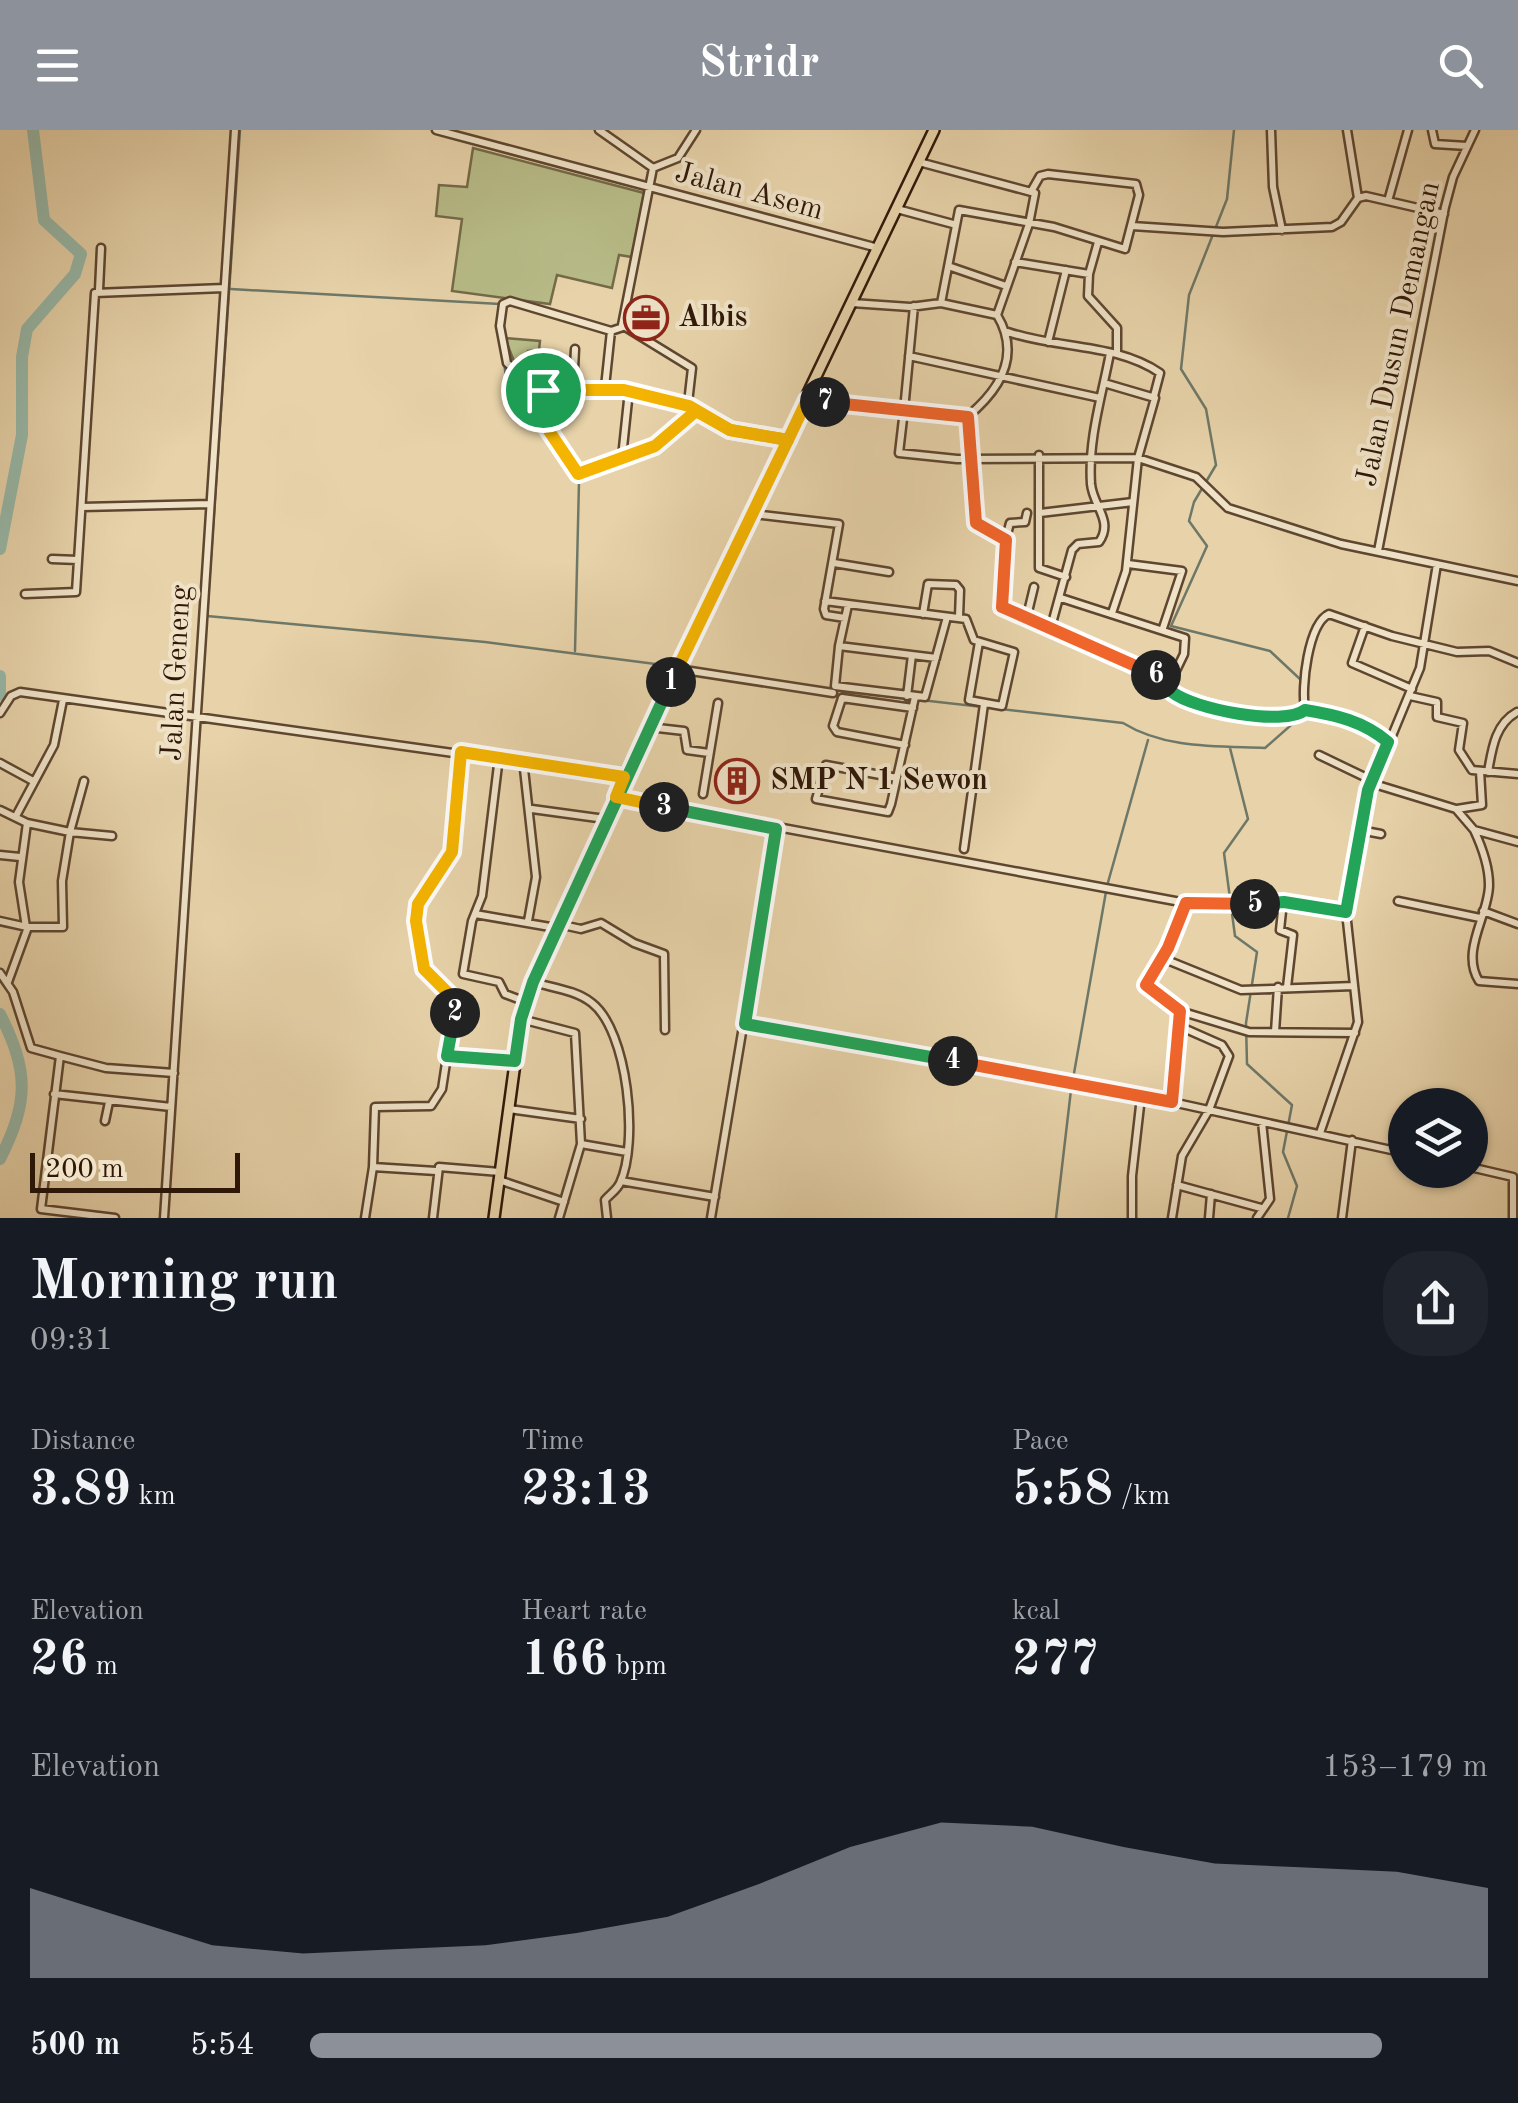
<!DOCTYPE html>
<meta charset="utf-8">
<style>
body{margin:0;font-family:"Old Standard TT",serif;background:#20242c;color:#f1f3f6;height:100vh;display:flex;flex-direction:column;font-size:38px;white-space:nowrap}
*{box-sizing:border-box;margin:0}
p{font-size:32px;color:#9ea1a6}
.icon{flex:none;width:55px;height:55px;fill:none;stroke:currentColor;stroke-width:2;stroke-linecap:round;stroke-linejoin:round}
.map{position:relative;height:1088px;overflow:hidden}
.drawer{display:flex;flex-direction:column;background:#171b24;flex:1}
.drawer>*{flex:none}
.fabs{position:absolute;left:1388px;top:958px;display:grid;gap:20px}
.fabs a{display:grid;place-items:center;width:100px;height:100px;border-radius:50%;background:#171b24;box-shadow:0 2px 8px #0004;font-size:50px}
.scale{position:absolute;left:30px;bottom:25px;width:210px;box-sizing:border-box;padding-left:10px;border:5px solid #301808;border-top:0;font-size:28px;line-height:35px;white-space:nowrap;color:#301808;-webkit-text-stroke:8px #efe2c7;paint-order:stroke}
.pin{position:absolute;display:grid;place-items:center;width:85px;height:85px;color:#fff;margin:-42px;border:5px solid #fff;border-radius:50%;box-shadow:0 2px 10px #0007}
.km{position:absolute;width:50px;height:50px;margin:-25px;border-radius:50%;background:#222;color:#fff;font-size:28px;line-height:50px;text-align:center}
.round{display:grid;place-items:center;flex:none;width:105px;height:105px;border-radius:40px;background:#20242c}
.headline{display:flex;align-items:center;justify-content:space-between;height:170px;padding:0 30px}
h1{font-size:55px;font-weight:800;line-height:75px}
.metrics{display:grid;grid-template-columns:repeat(3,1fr);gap:15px;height:170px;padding:10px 30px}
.metrics div{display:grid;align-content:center}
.metrics b{font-size:50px;font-weight:800}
.metrics small{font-size:28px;font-weight:400}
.metrics p{font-size:28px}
.chart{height:280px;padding:20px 30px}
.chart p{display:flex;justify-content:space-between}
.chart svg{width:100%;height:180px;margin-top:10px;fill:#8c9099;opacity:.7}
ul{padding:0 30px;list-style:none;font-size:32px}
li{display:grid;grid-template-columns:160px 120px 1fr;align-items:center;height:75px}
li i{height:25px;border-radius:12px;background:#8c9099}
header{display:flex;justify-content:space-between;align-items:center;height:130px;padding:0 30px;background:#8c9099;color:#fff;font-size:45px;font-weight:800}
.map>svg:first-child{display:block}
</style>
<header><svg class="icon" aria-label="menu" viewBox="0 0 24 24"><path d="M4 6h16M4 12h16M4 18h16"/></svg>Stridr<svg class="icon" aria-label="search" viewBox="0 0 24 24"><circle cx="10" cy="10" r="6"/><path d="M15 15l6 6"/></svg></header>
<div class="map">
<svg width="1518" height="1088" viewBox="0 0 1518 1088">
<rect width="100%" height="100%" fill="#e7d2a9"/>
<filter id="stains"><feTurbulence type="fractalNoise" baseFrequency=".002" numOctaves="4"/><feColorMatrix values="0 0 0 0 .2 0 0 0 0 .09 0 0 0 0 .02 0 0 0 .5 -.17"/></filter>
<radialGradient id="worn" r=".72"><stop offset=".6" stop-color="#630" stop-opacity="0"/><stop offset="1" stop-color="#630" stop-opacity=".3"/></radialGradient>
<path fill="#b7bb87" stroke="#746a48" stroke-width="2.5" d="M473,18l171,45 -12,64 -13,-2 -7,33 -55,-13 -7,29 -98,-13 10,-72 -26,-3 3,-31 28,2z
M505,208l35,3 -1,9 -11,1 -5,6 6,12 10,3 1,12 -22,-12z"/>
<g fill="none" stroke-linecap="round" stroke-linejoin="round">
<path stroke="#6e7868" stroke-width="2.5" d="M240,0l-33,486 278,26 186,24
M1234,0l-7,69 -38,96 -8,74 25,40 10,56 -22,37 -5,19 18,25 -36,80 99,25 31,29
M231,159l269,15
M504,231l3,25 32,33
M559,320l20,32 -4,169
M832,560l291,33c42,26 94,23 142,25l42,-37
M1230,618l18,71 -24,34 11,83 22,16 -11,71 1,41 45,41 -9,47 14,34 -9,32
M1073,949l34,-193 41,-146
M1056,1088l15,-128"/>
<path stroke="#97b8a8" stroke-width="12" d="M0,419l22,-114v-78l5,-28 48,-55 6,-20 -37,-34 -11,-90
M0,546v19
M0,884c29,58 29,87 0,145"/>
<defs>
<path id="minor" d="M436,0l442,118
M599,0l54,38
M1271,0l2,57 9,43
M1347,0l11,68
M1432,0l3,14 32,2
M919,32l116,31 -6,31 -32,91
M653,38l-31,157 70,43 -4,35c25,30 63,29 98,37
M653,38l25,-10 18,-28
M1388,71l20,-71
M897,79l56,15
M1132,96l91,6 109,-5 9,-5 17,-24 8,-2 78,18
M1015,132l74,12 9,-32
M951,137l55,19
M1089,144l-1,22 29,32v26
M99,160l2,-42
M852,173l58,4 31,-4 56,12c24,40 4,74 -30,102l-63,-7 -5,43 58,6 181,-1 58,19 32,31 113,36 177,37
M941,173l18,-93 95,17 71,22 14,-54 -3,-11 -88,-10 -8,2 -8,14
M623,197l-12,4 -101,-30 -7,3 -3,22 7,37 29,26 69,-2 83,19
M1008,202c49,17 108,11 152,41l-6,23
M1048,212l18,-72
M909,226l191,42
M1104,253l51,15 -17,60 -12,113 -14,42
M532,256l1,19 45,68 77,-28 41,-34
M605,257l6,-56
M573,259l2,-40
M807,270l97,10 10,-104
M967,287l9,106 30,18 -3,68 127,51 51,35 83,23 26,1 15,-9c31,5 58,11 83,31
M1039,325v113l27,9
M622,327l7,-66
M82,377l128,-3
M1040,383l93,-11
M753,384l86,10 -15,85 2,6 19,3
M1006,408l4,-15 15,-1 2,-9
M1378,421l67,-344 8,-30 22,-47
M52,429l26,1
M834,433l55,9
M1128,434l54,7 -19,57
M25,464l51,-2 19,-299 129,-5
M1061,468l124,40 -1,16 -15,31
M825,471l141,18 8,21 40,12 -12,54 -33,-6 10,-58
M848,475l-9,41 97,12
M923,484l5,-30 28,1 4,5 -1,27
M1027,486l7,-29
M1365,496l-13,37 60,26
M1051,497l21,-77 6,-6 21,-2c15,-21 -6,-36 -8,-58 -3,-45 11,-88 19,-131
M839,516l-4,40 90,11 22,-80
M678,539l155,24
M907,566l5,-41
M1410,566l27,6v15l26,6 -4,27 13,20 46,4
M1305,580c-4,-23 3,-86 24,-96l63,22 65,16 32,-1 29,12
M0,583l11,-17 9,-4 604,85
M649,597l35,4 3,19 22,3
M905,615l-68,-13 -4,-6 9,-28 71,10
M1319,625l52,25
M499,627l-17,139 -10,25 -9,53 36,8 6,12 21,8
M523,630l13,117 -8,44
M0,633l33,18
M1488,642c4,-23 7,-48 29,-60
M897,648l-71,-13 -10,34 72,13 3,-8 24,-107
M84,651l-14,51 42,4
M1371,653l85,26 18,21 44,12
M703,664l15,-91
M616,667l570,106 37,4 60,-5 63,10
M532,679l73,10
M1457,679l25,-4 -2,-34
M0,680l27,13 43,9 -8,49 1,46h-35l-20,55
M16,686l38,-71 9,-45
M1360,700l21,4
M1474,700c8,17 15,36 15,55 0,30 -29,66 -10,96l39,3
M964,719l20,-145
M0,725l20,2
M1398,771l82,17
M1283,772l-3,28 13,5 -6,52
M1483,781l35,13
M475,784l81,14
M0,791l27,6
M558,794l23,5 20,-6 33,20 30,11 1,76
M26,797l-7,-45 8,-59
M1162,828l79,32 113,-4
M0,843l13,19 18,56 29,8
M533,852c20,6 43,8 59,21 36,28 47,140 28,180 -3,7 -10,11 -15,17l2,18
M1180,881l69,21 106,1
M521,889l54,14 6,111 46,8
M745,894l427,78 233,51
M1275,902l3,-45
M447,926l68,5
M54,964l117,13
M1172,972l10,-75
M509,979l72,10
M105,991l4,-19
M1320,1003l38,-111 -12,-110 19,-111 55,-133 17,-104
M373,1037l63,4
M1470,1037l43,10
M1513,1047v41
M499,1050l65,22
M621,1051l94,16
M1177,1055l84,23
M115,1088l-74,-9 19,-153 46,12 68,5
M164,1088l71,-1088
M365,1088l8,-51 2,-60 56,-1 11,-17 13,-85 -30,-35 -9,-60 36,-57 9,-100
M433,1088l6,-51 61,5
M559,1088l22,-74
M711,1088l65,-389
M1132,1088v-42l9,-79
M1172,1088l10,-62 27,-46 20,-54 -7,-11 -43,-19v-16l-33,-23 40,-84
M1209,1088l2,-24
M1257,1088l13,-19 -8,-77
M1342,1088l10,-78"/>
<path id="major" d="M494,1088l27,-199 12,-37 91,-205 310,-647"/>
</defs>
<use href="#minor" stroke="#5e4630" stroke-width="11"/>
<use href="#major" stroke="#301808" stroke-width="14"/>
<use href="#minor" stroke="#efe2c7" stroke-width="6"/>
<use href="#major" stroke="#e7d2a9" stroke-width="9"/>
</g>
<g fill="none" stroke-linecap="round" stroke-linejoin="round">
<defs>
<path id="split-1" d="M543,260h81l65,16 41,24 58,10 -117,242"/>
<path id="split-2" d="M455,883l-8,43 68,5 6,-42 12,-37 138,-300"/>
<path id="split-3" d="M455,883l-2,-15 -29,-29 -8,-48 2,-17 34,-52 9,-100 163,25 -8,20 48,10"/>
<path id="split-4" d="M664,677l112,22 -31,195 208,37"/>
<path id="split-5" d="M953,931l219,41 8,-91 -34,-26 22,-37 18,-45 69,1"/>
<path id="split-6" d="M1156,545c8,5 10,11 16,17 21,17 112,35 133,18 31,5 58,11 83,32l-20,48 -22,122 -62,-10 -29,2"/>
<path id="split-7" d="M825,272l143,15 8,106 30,17 -4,67 154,68"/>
<path id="split-8" d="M543,260l-11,-4 -2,12 7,15 41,61 77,-28 41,-35 34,19 58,10 19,-40 18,2"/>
</defs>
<use href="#split-1" stroke="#fff" stroke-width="20"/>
<use href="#split-2" stroke="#fff" stroke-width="20"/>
<use href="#split-3" stroke="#fff" stroke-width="20"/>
<use href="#split-4" stroke="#fff" stroke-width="20"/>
<use href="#split-5" stroke="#fff" stroke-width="20"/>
<use href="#split-6" stroke="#fff" stroke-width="20"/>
<use href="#split-7" stroke="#fff" stroke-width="20"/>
<use href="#split-8" stroke="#fff" stroke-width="20"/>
<use href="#split-1" stroke="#f5b400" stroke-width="12"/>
<use href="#split-2" stroke="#22a559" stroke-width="12"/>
<use href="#split-3" stroke="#f5b400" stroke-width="12"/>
<use href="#split-4" stroke="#22a559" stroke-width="12"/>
<use href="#split-5" stroke="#f0652b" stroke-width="12"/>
<use href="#split-6" stroke="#22a559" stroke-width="12"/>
<use href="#split-7" stroke="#f0652b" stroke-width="12"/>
<use href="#split-8" stroke="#f5b400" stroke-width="12"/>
</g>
<defs>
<symbol id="office-ring" viewBox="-11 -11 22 22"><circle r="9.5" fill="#efe2c7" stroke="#8f2418" stroke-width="1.5"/><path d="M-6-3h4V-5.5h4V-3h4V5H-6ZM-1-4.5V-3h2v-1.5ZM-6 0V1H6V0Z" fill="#8f2418"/></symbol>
<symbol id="building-ring" viewBox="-11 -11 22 22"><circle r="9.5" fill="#efe2c7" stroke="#8f2418" stroke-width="1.5"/><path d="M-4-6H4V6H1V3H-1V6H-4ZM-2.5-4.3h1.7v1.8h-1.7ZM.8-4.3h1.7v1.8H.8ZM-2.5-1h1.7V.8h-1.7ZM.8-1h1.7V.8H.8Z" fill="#8f2418"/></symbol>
</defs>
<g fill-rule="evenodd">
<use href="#office-ring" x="621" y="163" width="50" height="50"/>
<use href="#building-ring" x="712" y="626" width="50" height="50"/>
</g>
<g text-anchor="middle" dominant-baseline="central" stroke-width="8" stroke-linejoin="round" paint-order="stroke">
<g font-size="30" fill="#301808" stroke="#efe2c7">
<text transform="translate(749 62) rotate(15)">Jalan Asem</text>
<text transform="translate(1399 204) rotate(-78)">Jalan Dusun Demangan</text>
<text transform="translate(177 543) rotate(-87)">Jalan Geneng</text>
</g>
<g font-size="30" font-weight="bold" fill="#301808" stroke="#efe2c7" text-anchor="start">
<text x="678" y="188">Albis</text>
<text x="770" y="651">SMP N 1 Sewon</text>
</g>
</g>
<rect width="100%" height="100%" filter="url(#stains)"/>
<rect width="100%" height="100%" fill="url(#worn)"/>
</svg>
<div class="fabs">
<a><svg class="icon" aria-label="layers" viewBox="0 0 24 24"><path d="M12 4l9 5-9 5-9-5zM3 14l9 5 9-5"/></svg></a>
</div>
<div class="scale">200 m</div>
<div class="pin" style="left:543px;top:260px;background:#1e9e55"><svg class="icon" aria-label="arrive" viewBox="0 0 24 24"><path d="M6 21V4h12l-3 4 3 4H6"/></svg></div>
<b class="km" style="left:671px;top:552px">1</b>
<b class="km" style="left:455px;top:883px">2</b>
<b class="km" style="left:664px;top:677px">3</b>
<b class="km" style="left:953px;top:931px">4</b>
<b class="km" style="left:1255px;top:774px">5</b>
<b class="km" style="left:1156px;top:545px">6</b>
<b class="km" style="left:825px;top:272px">7</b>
</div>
<section class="drawer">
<div class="headline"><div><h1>Morning run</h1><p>09:31</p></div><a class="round"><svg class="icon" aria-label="share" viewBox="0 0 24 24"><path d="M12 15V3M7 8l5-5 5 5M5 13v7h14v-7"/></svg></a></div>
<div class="metrics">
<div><p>Distance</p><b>3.89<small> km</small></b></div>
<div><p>Time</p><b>23:13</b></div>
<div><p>Pace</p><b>5:58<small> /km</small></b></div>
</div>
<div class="metrics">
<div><p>Elevation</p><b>26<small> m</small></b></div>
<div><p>Heart rate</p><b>166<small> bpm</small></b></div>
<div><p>kcal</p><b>277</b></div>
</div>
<div class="chart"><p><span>Elevation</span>153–179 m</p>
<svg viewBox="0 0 160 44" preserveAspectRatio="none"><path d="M0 44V22L10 29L20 36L30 38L40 37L50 36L60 33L70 29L80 21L90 12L100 6L110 7L120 12L130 16L140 17L150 18L160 22V44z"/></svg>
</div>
<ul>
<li><b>500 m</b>5:54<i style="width:91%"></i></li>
</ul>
</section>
